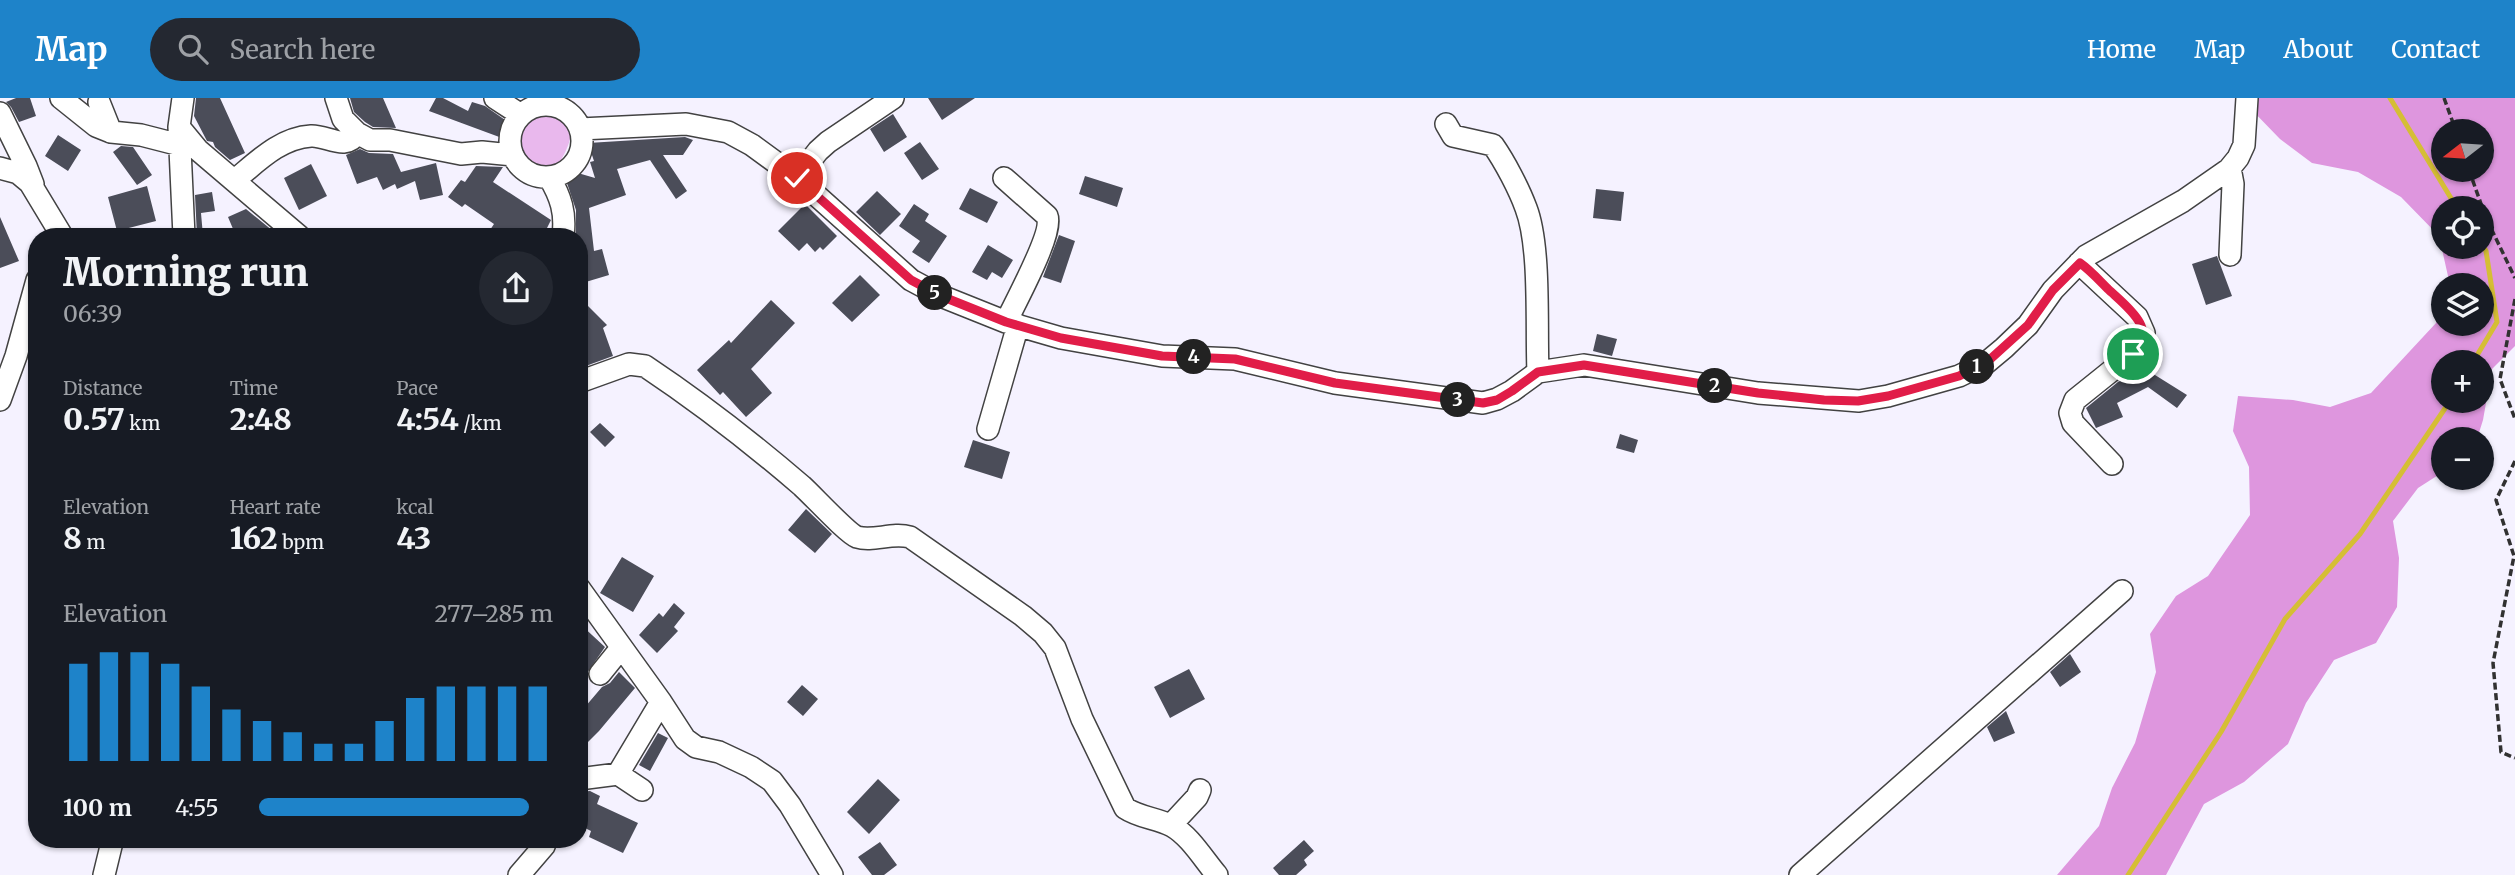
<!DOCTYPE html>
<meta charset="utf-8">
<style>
body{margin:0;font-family:Merriweather,serif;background:#242831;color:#f1f3f6;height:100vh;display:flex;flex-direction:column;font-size:26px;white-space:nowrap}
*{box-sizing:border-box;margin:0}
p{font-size:23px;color:#9ea1a6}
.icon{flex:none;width:38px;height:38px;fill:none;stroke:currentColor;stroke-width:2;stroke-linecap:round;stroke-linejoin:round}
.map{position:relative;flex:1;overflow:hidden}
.sheet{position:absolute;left:28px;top:130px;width:560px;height:620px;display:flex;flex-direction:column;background:#171b24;border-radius:28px;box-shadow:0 2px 5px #0004}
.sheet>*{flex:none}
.needle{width:46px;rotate:253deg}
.fabs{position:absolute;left:2431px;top:21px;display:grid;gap:14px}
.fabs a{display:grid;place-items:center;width:63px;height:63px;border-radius:50%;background:#171b24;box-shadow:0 2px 5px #0004;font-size:35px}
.pin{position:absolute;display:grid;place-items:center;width:60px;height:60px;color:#fff;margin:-30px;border:4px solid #fff;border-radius:50%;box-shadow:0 2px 7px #0007}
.km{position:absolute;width:35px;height:35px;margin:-18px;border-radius:50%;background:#222;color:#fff;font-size:19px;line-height:35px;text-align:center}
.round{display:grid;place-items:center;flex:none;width:74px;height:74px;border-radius:37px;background:#242831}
.headline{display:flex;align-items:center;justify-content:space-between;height:119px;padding:0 35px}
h1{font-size:38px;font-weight:800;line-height:52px}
.metrics{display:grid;grid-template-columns:repeat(3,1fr);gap:10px;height:119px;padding:7px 35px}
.metrics div{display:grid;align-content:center}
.metrics b{font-size:30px;font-weight:800}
.metrics small{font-size:19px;font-weight:400}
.metrics p{font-size:19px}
.chart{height:196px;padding:14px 35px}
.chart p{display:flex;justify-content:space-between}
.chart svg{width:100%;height:126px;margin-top:7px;stroke:#1e83c9;stroke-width:6}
ul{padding:0 35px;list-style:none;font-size:23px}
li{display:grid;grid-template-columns:112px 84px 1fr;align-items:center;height:52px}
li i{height:18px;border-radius:9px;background:#1e83c9}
header{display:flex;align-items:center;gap:42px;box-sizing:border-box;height:98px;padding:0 35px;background:#1e83c9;color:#fff}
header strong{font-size:33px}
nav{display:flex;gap:38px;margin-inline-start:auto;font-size:24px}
.search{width:490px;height:63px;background:#242831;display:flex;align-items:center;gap:18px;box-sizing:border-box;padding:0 24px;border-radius:38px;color:#9ea1a6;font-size:26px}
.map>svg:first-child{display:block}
</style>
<header>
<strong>Map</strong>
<div class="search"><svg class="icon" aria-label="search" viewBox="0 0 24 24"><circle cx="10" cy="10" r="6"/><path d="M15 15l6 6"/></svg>Search here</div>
<nav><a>Home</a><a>Map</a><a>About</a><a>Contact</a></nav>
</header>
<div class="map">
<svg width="2515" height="777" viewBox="0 0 2515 777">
<rect width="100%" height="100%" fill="#f5f2ff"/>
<path fill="#e9b8ed" d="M549,10l15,6c15,18 2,38 -9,56l-32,-8c-8,-27 -10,-52 26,-54z"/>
<path fill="#de96de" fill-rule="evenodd" d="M2245,0h270v248l-23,23 -9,51 -6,19h-34v33l-25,16 -25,33 6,37 -2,49 -21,36 -42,17 -28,43 -18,41 -44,38 -40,22 -38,71h-109l42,-49 13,-38 23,-45 21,-71 -6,-38 26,-38 32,-20 42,-61 -1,-48 -16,-36 5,-35 55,4 37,7 41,-14 65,-70 7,-14v15h39v-39h-32l-11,-49 -38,-39 -43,-25 -46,-9 -32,-24 -32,-33zM2443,33h39v39h-39zM2443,110h39v39h-39zM2443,264h39v39h-39z"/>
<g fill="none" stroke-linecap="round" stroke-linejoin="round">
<path stroke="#d5be35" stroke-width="5" d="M2390,0l67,110
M2473,264l24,-40 -11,-71 -4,-6
M2128,777l93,-143 64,-113 75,-85 90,-133"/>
</g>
<path fill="#4b4d59" d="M16,0h14l6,18 -17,6 -8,-15 -5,-5z
M196,0h24l25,55 -15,7 -15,-13 -2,-5 -6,-1 -13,-25z
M350,0h33l13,30 -23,-1 -8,-5 -11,-10z
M436,0h7l25,13 4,-9 13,4 23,16 -6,16 -73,-27z
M928,0h47l-33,22z
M893,16l14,23 -23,15 -14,-23z
M58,37l23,15 -13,21 -23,-15z
M685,39l8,3 -10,15h-20l24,36 -11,8 -26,-39 -33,9 9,26 -37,13 5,43 8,-2 7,26 -30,9v-48h-3v-26l-9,-27 4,-12 24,7 -5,-16 4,-1 -6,-18z
M920,44l19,27 -17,11 -18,-27z
M121,48l12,1 19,28 -15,10 -24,-33z
M360,51l9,4 24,1 8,18 35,-9 7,32 -23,5 -5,-19 -18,8 -2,-5 -12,6 -6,-13 -20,7 -11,-29z
M311,66l16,32 -28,14 -15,-32z
M476,68l27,1 -10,15 58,38 -8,16h-57l8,-12 -29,-20 -3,3 -14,-10 13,-17 4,2z
M1085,78l38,12 -6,19 -38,-13z
M147,88l9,35 -39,10 -9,-34z
M970,90l28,14 -11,21 -28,-14z
M1596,91l28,3 -3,29 -28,-3z
M877,93l24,23 -21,21 -24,-23z
M212,94l3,19 -14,2 2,23h-6l-2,-41z
M805,106l32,32 -14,14 -3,-3 -5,5 -8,-9 -8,8 -21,-20z
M914,106l15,10 -4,7 22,15 -18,27 -17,-11 8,-11 -21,-15z
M246,111l27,22 -12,5h-25l-8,-19z
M0,119l19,44 -19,7z
M1059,137l16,6 -14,42 -18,-6z
M988,147l25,15 -11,18 -10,-6 -5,8 -15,-8z
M2217,158l15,40 -26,9 -14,-41z
M860,177l20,20 -28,27 -20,-19z
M771,202l24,23 -44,46 21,24 -26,24 -23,-25 -3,3 -23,-25 32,-30 2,3z
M588,208l19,19 -4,3 10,28 -30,11 -4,-10v-44z
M1597,236l20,5 -5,17 -19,-5z
M2139,267l48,30 -10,13 -29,-21 -31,16 6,14 -27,11 -10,-20 32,-26 15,-7 -3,-2z
M600,325l15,14 -10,10 -15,-15z
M1620,336l18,6 -4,13 -18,-5z
M973,342l37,12 -8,27 -38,-12z
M806,411l26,25 -17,19 -27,-23z
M622,459l32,19 -21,36 -33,-19z
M674,505l11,10 -11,14 4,4 -21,22 -18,-18 20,-22 4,4z
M579,525l26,24 -18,26 -8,-8z
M2070,556l11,18 -21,15 -10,-15z
M1189,571l16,30 -35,19 -16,-31z
M619,574l16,16 -36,43 -20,20v-37l23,-27 8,-4z
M802,587l16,14 -15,17 -16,-14z
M2006,613l9,22 -21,9 -7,-15z
M658,635l10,5 -18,33 -11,-6z
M878,681l22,21 -31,34 -22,-22z
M590,693l10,5 -3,8 41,19 -15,30 -34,-16 2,-6 -12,-6v-33z
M1304,742l10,11 -10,9 3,5 -11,10h-17l-6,-7z
M880,744l17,23 -13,10h-12l-14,-18z"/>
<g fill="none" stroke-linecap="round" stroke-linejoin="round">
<defs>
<path id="minor" d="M61,0l35,28 15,6
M183,0l-4,29 5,109
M336,0l7,21 14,14 13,7h20l71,14 21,-2 31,3
M495,0l26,17
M99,4l12,30 30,3 39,10
M510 43a36 36 0 1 1 72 0a36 36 0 1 1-72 0Z
M0,15l26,53 7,18
M1446,26l7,12 40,9c12,17 26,44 33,63 15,39 10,120 12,164
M179,29l19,23 101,86
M580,31l106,-5 42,8 24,13 45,33 114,102 30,16 65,26 55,16 101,18 73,3 100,24 148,20 14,-4 15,-8 26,-19 46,-7 174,28 101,8 29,-5 71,-20 27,-13 18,-15 24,-23 25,-35 33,-34 97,-55 46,-32 9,-11 6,-13 3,-47
M0,70l18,5 12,10 32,53
M549,79c12,20 17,36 14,59
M797,80l21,-27 10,-9 65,-44
M1004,80l43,38c7,16 -32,87 -41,106
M235,82c23,-19 45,-42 76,-44 16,-1 35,16 46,-3
M2230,157l3,-71 -3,-16
M2079,165l58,54 7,16 -3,14 -66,53 -5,13 3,10 39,41
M579,284l50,-18 16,2c54,36 107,77 157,120 11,10 45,47 55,51 16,5 35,-5 53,0l113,79 20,17 12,15 27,71 43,89c15,10 32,10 47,18 18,10 32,34 45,49
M0,302l16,-44 21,-76
M988,331l30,-104
M579,490l82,114 24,37 11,8 23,5 32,15 21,14 18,24 42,70
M600,576l21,-26
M618,676l24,16
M579,681l39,-5 43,-72
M1171,727l26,-28 3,-7
M104,777l9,-37
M519,777l25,-29 3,-8
M1800,777l322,-284"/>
</defs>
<use href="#minor" stroke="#424242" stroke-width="24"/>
<path stroke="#313131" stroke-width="3.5" stroke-dasharray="7 3.5" stroke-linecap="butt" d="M2444,0l12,33
M2469,72l17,48 29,60
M2515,201l-15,80 15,40
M2515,363l-19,39 18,56 -21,107 8,89 14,6"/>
<use href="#minor" stroke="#fff" stroke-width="21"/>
</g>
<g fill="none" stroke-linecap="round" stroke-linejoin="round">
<defs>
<path id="route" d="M797,80l114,102 30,16 65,26 55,16 101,18 73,3 100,24 148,20 14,-3 15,-9 26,-19 46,-7 174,28 66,7 34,1 30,-5 71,-20 27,-13 42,-38 25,-35 27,-27c10,7 19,17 28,26 18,17 52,41 25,65"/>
</defs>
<use href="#route" stroke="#fff" stroke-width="14"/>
<use href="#route" stroke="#e11d48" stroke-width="9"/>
</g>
</svg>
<div class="fabs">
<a><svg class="needle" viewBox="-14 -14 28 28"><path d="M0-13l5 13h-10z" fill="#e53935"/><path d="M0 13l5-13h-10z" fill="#9ea1a6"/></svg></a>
<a><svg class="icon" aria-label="locate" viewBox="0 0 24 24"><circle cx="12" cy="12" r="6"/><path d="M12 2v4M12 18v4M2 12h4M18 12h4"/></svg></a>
<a><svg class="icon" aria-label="layers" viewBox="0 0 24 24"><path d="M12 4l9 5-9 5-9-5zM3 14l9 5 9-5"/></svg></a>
<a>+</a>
<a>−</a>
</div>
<div class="pin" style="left:2133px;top:256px;background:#1e9e55"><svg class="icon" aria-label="arrive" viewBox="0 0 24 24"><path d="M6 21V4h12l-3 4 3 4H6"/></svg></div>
<div class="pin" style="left:797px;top:80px;background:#d93025"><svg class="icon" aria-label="check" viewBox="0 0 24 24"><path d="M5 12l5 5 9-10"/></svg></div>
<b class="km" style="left:1977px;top:269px">1</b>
<b class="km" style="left:1715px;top:288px">2</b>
<b class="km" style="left:1458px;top:302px">3</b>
<b class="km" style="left:1194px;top:259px">4</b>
<b class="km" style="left:935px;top:195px">5</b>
<section class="sheet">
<div class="headline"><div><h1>Morning run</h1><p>06:39</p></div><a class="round"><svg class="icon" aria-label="share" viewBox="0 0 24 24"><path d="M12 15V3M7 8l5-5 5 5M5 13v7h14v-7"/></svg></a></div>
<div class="metrics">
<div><p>Distance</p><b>0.57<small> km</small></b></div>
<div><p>Time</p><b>2:48</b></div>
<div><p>Pace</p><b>4:54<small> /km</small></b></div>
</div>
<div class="metrics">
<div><p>Elevation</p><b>8<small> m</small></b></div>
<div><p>Heart rate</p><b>162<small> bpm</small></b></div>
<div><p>kcal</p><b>43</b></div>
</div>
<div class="chart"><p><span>Elevation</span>277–285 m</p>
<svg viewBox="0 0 160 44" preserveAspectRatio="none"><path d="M5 44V10M15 44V6M25 44V6M35 44V10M45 44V18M55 44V26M65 44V30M75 44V34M85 44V38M95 44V38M105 44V30M115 44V22M125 44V18M135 44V18M145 44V18M155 44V18"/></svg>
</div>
<ul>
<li><b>100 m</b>4:55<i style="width:92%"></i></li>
</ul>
</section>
</div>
